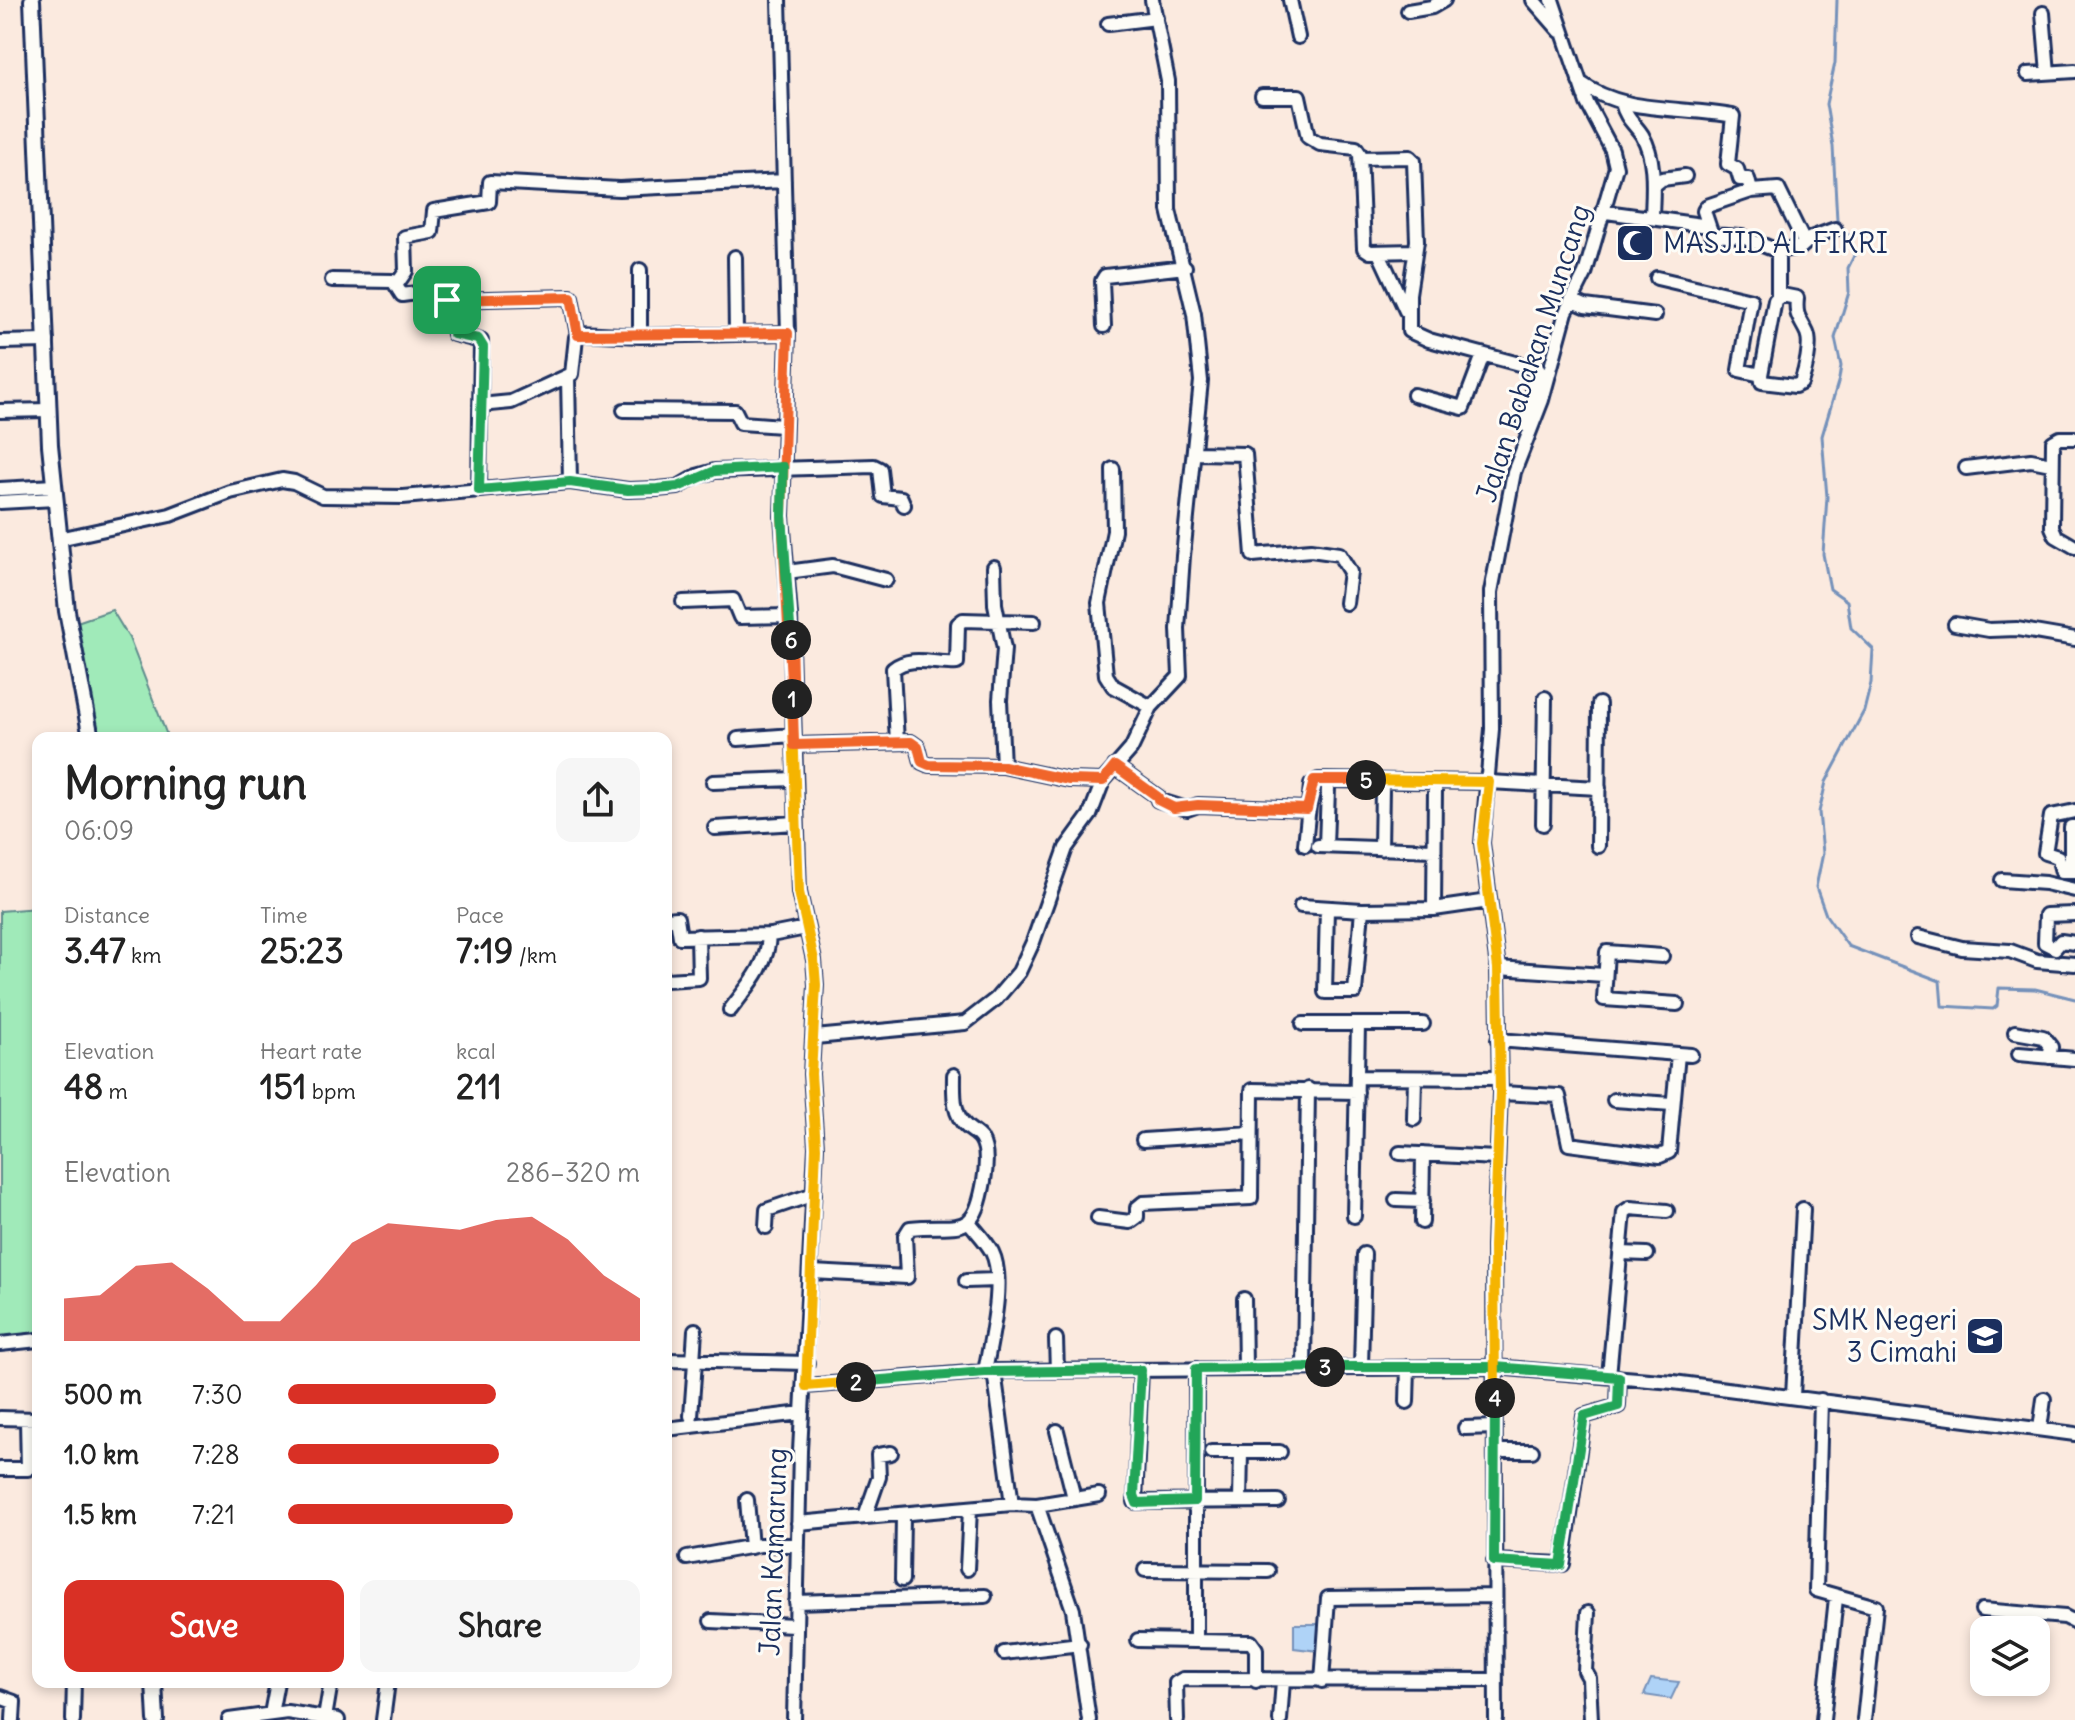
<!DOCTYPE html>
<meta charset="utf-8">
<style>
body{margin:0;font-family:Delius,sans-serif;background:#f6f6f6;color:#222;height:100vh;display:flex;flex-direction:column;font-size:30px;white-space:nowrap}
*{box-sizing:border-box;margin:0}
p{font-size:26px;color:#767676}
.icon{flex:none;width:44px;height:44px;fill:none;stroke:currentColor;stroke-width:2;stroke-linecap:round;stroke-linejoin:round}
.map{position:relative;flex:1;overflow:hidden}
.details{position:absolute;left:32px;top:732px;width:640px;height:956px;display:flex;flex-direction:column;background:#fff;border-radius:16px;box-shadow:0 4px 12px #0003}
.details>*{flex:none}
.tools{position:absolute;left:1970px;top:1616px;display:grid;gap:16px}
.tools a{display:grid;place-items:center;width:80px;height:80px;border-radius:16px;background:#fff;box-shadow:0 4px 12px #0003;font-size:40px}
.pin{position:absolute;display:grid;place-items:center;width:68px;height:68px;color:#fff;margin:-34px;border-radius:16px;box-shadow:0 4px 12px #0006}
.km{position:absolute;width:40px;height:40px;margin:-20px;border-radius:50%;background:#222;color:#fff;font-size:22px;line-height:40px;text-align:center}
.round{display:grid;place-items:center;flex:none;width:84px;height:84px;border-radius:16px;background:#f6f6f6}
.headline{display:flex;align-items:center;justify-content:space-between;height:136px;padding:0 32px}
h1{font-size:44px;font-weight:700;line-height:60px}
.figures{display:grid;grid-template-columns:repeat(3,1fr);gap:12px;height:136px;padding:8px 32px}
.figures div{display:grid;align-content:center}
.figures b{font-size:34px;font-weight:700}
.figures small{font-size:22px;font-weight:400}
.figures p{font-size:22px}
.chart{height:224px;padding:16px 32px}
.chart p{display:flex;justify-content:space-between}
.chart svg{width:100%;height:144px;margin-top:8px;fill:#d93025;opacity:.7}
.button{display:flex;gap:16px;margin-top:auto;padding:16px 32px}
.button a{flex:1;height:92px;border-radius:16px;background:#d93025;color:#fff;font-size:32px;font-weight:700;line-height:92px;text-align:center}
.button a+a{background:#f6f6f6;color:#222}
ul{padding:0 32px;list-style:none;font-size:26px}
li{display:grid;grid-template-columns:128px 96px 1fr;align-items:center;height:60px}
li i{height:20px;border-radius:10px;background:#d93025}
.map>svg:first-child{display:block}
</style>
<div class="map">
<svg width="2075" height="1720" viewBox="0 0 2075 1720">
<rect width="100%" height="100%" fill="#fbeadf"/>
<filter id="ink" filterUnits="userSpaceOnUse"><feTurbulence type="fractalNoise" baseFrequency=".0125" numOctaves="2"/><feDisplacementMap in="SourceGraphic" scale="16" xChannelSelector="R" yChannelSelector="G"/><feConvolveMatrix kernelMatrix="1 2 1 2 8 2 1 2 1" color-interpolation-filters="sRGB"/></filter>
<g filter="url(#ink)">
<path fill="#a0eab9" stroke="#5e8c8c" stroke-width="2" d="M112,610l17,28 39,100h-72l-22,-115z
M38,908v428l-38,4v-429z"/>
<path fill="#afd3f7" stroke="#7491ba" stroke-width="2" d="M1294,1624h25v27l-25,-3z
M1651,1679l28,3 -8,17 -27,-4z"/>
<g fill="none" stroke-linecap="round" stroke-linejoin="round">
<path stroke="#7491ba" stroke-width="3" d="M1837,0l-2,63 -9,41 7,42 4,74 6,12 8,4 3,20 -6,12 1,24 -14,46 6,28 -2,13 -17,57 5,61 -4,57 7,35 17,12 4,27 22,21 -2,34 -7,28 -38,71 -7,30 4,41 -7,34 10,28 22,31 92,35 2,25 51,3 4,-3 2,-18 36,1 40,10"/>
<defs>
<path id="minor" d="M779,0l9,333 -6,183 8,100 9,276 15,68 2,25 -5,89 5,73 -16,304 -6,269
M1290,0l8,37
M1533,0l27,31
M1408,11l24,-4 12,-7
M2043,13l5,60
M1108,24l48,-6
M2028,74l47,-3
M1579,82c46,33 101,24 154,34l-5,48 9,5 3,10h8l3,12 -44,15 -3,5 8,24 30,2 36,14 23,-4 10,-9 24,-9
M1262,96h37l9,41 12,7 36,4 4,6 4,94 6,4 45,-1
M1622,103c4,16 12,20 20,32 14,24 11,54 10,81
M1361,158l49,-1 4,4 3,80 -8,53v37l20,9 109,29 3,6 -6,9 -11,39 6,6
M1653,186l9,-7 23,-3
M1751,191l27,-2 26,53
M1606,212l103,14
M1379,253l27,58
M735,257l1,77
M640,270v66
M1657,278l94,22 -12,70 22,5 1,7 33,4 6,-3c4,-12 11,-38 6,-50 -7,-15 -12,-16 -10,-35l-15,-3 -7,5 -14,75
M332,280l61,1 9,14 36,-5 9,10 7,34 27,7 -2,149
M397,284l9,-13 -1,-34 27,-5 2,-21 55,-9 1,-20 129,7 165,-8
M1778,296v-45
M447,300l124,-3 7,38
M1571,300l14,6 70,9
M1104,326l-2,-45 3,-5 80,-9
M0,342l47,-1
M568,377l2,105
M1414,395l49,13 20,-53
M480,405l31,-3 61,-28 4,-37 4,-4 60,3 148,-3
M624,410l111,1 6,12 41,3
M0,411l49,-1
M2075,438h-15l-7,4 -1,85 4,9 19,11
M1196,453l49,1 8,101 58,-5 28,4 11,18 -4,31
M1966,468l65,-8 20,4
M1113,469l1,62 -15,72 7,72 7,11 38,21
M0,489l54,-3
M0,502l55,-3
M59,539l111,-24 60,-23 52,-12 12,2 29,14 80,1 167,-15 58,8 29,-1 21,-2 19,-11 18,-5 159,-5 6,3 3,27 18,2 3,7
M994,567l1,37 9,45 -4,51 3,66
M787,572l46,-6 53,14
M683,602l50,-2 7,17 50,-1
M1955,624l34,6 28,-1 58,10
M738,739l55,-4
M897,742l-4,-73c18,-15 43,-4 64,-6l1,-39 5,-4 71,2
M794,745l117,-3 7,5 4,15 7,3 74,1 66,14 34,1
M1115,766l43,31v3l29,9 11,-4 109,4
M713,782l81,-3
M2075,811l-24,5 -6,37 13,4 4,15h13
M1543,824l2,-126
M715,828l81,-5
M1305,845l6,-60 7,-5 171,2 110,6
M1318,846l116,4
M1326,846l2,-58
M1598,846l1,-142
M1381,849l1,-62
M2071,872v-45h4
M2002,880l43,3 30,7
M1301,906l61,4 72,-1 55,-8
M1327,908l-2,84h30l7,-82
M1434,909l1,-121
M2075,914l-29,1 -1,28 10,5 6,-7 14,2
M666,919l11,-1 3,19 91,-2 35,-7
M1918,937l44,11 48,3 27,10 38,3
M1662,956l-55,-4 -3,47 73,5
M1498,968l106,7
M666,980l33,-2 -1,-42
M730,1010c18,-24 38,-44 39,-75
M1303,1024h120
M2015,1032l28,5 8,10 -2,10
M815,1037l150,-14 31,-24 23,-27 14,-30 33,-94 24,-33 13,-34 28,-32 20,-42 29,-31 -2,-47 5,-73 18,-175 -7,-67 -25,-104 -1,-129 -16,-81
M1498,1040l193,15
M2019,1054l56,5
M1358,1077l141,1
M1500,1093l59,3 10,48 91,12 9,-4 9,-98
M1614,1100l58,4
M1414,1119l1,-41
M1143,1140l108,-7
M1400,1153l96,5
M1396,1200l27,1
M1354,1216l4,-191
M1098,1218l32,4 7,-5v-9l6,-5 108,-5 1,-108 105,2
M969,1222c8,10 18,20 23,30 14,28 -2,90 -7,120
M1422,1222l1,-68
M766,1227l1,-17 47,-16
M1620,1253l27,1
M812,1272l95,5 -2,-41 5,-8c49,-5 64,12 74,-47 2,-12 4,-31 -3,-42 -3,-5 -10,-8 -14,-12 -15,-13 -13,-34 -13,-52
M966,1281l30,-1
M1244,1299l1,69
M1056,1339l1,32
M0,1344l38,-4
M666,1360l141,3
M693,1362l2,-32
M1361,1366l3,-112
M1304,1368l4,-279
M1196,1369v272
M1141,1370l-6,132 143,-1
M994,1371l18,133
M1609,1376l15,-164 6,-4 37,3
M806,1386l188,-15 501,-4 178,15 402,52
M1793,1396l10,-187
M1821,1400l-5,190 60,17 -12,113
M1407,1402l1,-35
M691,1416l4,-54
M0,1418l38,1
M1465,1428l30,-1
M666,1429l136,-16
M2040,1429l4,-30
M1057,1431l17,67
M1495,1451h37
M1211,1452h69
M0,1469h28l-1,-49
M747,1500l4,47
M1240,1501l1,-49
M1037,1505l36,105 16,110
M865,1517l14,-40 -1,-22 13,-2
M798,1523l214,-19 25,1 62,-10
M687,1558l73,-13h38
M1494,1561l69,3 21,-148 34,-10 1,-29
M967,1569l3,-60
M1145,1570l123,1
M902,1580l1,-64
M796,1602l189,-6
M1982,1610l83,7 10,5
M1588,1613l-3,58 4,7 2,42
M711,1621l83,4
M1138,1640l113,2 5,7v32
M1004,1653l76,-9
M1322,1681l6,-83 167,-2
M0,1697l14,5 -1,18
M271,1714l6,-32
M325,1718l6,-36
M73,1720l1,-38
M229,1720l58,-8 51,8
M383,1720l5,-38
M1177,1720l-1,-37 7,-4 313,1
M1280,1720l3,-39
M1496,1720l-2,-474 6,-153 -2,-125 -16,-125 10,-114 -1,-137 23,-120 28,-72 24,-88 19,-38 31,-107 -4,-17 -25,-47 -35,-103
M1823,1720l13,-122"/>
<path id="major" d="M32,0l18,445 17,166 24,127
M154,1682l2,38"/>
</defs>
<use href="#minor" stroke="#1b2f5e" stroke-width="18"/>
<use href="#major" stroke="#1b2f5e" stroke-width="20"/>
<use href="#minor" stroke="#fdfcf7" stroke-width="12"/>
<use href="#major" stroke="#fdfcf7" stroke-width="14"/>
</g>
</g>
<g fill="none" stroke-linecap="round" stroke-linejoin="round" filter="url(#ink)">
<defs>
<path id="split-1" d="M447,300l124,-3 7,38 210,-2 -6,183 10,183"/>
<path id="split-2" d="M792,699l7,193 15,68 2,25 -5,89 5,73 -10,239 50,-4"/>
<path id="split-3" d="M856,1382l129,-10 156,-2 -7,125 3,8 58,-2 1,-132 129,-2"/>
<path id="split-4" d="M1325,1367h170l124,10 -1,29 -34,10 -23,149 -67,-4 1,-163"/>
<path id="split-5" d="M1366,780l123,2 -7,61 16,125 2,125 -6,153 1,152"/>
<path id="split-6" d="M791,640l3,105 117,-3 7,5 4,15 7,3 74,1 66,14 34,1 12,-15 43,31v3l16,8 24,-3 109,4 7,-29h52"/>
<path id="split-7" d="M447,300l7,34 24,5 5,8 -4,143 91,-8 58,8 29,-1 21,-2 37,-16 68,-4 -1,49 9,124"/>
</defs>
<use href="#split-1" stroke="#fff" stroke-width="16"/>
<use href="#split-2" stroke="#fff" stroke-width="16"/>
<use href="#split-3" stroke="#fff" stroke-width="16"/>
<use href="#split-4" stroke="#fff" stroke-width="16"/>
<use href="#split-5" stroke="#fff" stroke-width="16"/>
<use href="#split-6" stroke="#fff" stroke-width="16"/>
<use href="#split-7" stroke="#fff" stroke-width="16"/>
<use href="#split-1" stroke="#f0652b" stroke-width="10"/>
<use href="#split-2" stroke="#f5b400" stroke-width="10"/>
<use href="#split-3" stroke="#22a559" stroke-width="10"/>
<use href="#split-4" stroke="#22a559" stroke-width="10"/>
<use href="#split-5" stroke="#f5b400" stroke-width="10"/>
<use href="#split-6" stroke="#f0652b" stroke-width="10"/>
<use href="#split-7" stroke="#22a559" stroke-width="10"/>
</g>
<defs>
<symbol id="mosque-square" viewBox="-11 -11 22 22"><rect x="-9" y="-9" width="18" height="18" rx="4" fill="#1b2f5e" stroke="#fdfcf7"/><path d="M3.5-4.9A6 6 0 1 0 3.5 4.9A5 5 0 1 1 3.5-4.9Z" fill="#fff"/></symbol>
<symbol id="school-square" viewBox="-11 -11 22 22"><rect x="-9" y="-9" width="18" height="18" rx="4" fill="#1b2f5e" stroke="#fdfcf7"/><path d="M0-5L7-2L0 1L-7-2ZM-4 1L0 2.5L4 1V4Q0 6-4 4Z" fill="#fff"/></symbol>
</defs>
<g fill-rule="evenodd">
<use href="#mosque-square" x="1613" y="221" width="44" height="44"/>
<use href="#school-square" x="1963" y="1314" width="44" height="44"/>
</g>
<g text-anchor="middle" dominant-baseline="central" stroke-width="6" stroke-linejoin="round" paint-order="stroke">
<g font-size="28" fill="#1b2f5e" stroke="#fdfcf7" text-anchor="start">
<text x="1663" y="243">MASJID AL FIKRI</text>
<text x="1957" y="1320" text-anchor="end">SMK Negeri<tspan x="1957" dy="32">3 Cimahi</tspan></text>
</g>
<g font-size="28" fill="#1b2f5e" stroke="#fdfcf7">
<text transform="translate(1533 353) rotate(-72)">Jalan Babakan Muncang</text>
<text transform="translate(773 1552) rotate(-88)">Jalan Kamarung</text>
</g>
</g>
</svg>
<div class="tools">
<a><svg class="icon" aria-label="layers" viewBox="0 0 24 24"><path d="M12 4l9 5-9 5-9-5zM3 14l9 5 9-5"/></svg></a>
</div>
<div class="pin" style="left:447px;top:300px;background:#1e9e55"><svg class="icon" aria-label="arrive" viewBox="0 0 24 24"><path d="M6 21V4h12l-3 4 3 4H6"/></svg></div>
<b class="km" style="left:792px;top:699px">1</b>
<b class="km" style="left:856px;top:1382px">2</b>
<b class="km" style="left:1325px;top:1367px">3</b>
<b class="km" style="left:1495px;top:1398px">4</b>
<b class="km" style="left:1366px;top:780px">5</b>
<b class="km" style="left:791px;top:640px">6</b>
<section class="details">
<div class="headline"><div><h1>Morning run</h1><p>06:09</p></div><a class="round"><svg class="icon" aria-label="share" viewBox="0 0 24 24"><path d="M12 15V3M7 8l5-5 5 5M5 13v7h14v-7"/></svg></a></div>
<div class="figures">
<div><p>Distance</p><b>3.47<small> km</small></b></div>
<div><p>Time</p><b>25:23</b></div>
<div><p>Pace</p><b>7:19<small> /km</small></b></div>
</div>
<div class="figures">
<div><p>Elevation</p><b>48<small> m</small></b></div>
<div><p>Heart rate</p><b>151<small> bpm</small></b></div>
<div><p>kcal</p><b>211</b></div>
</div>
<div class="chart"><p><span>Elevation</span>286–320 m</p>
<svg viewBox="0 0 160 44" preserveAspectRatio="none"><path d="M0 44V31L10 30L20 21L30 20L40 28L50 38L60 38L70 27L80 14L90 8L100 9L110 10L120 7L130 6L140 13L150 24L160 31V44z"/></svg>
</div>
<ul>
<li><b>500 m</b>7:30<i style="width:59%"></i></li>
<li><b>1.0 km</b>7:28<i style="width:60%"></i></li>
<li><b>1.5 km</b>7:21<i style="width:64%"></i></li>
</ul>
<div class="button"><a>Save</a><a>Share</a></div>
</section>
</div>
